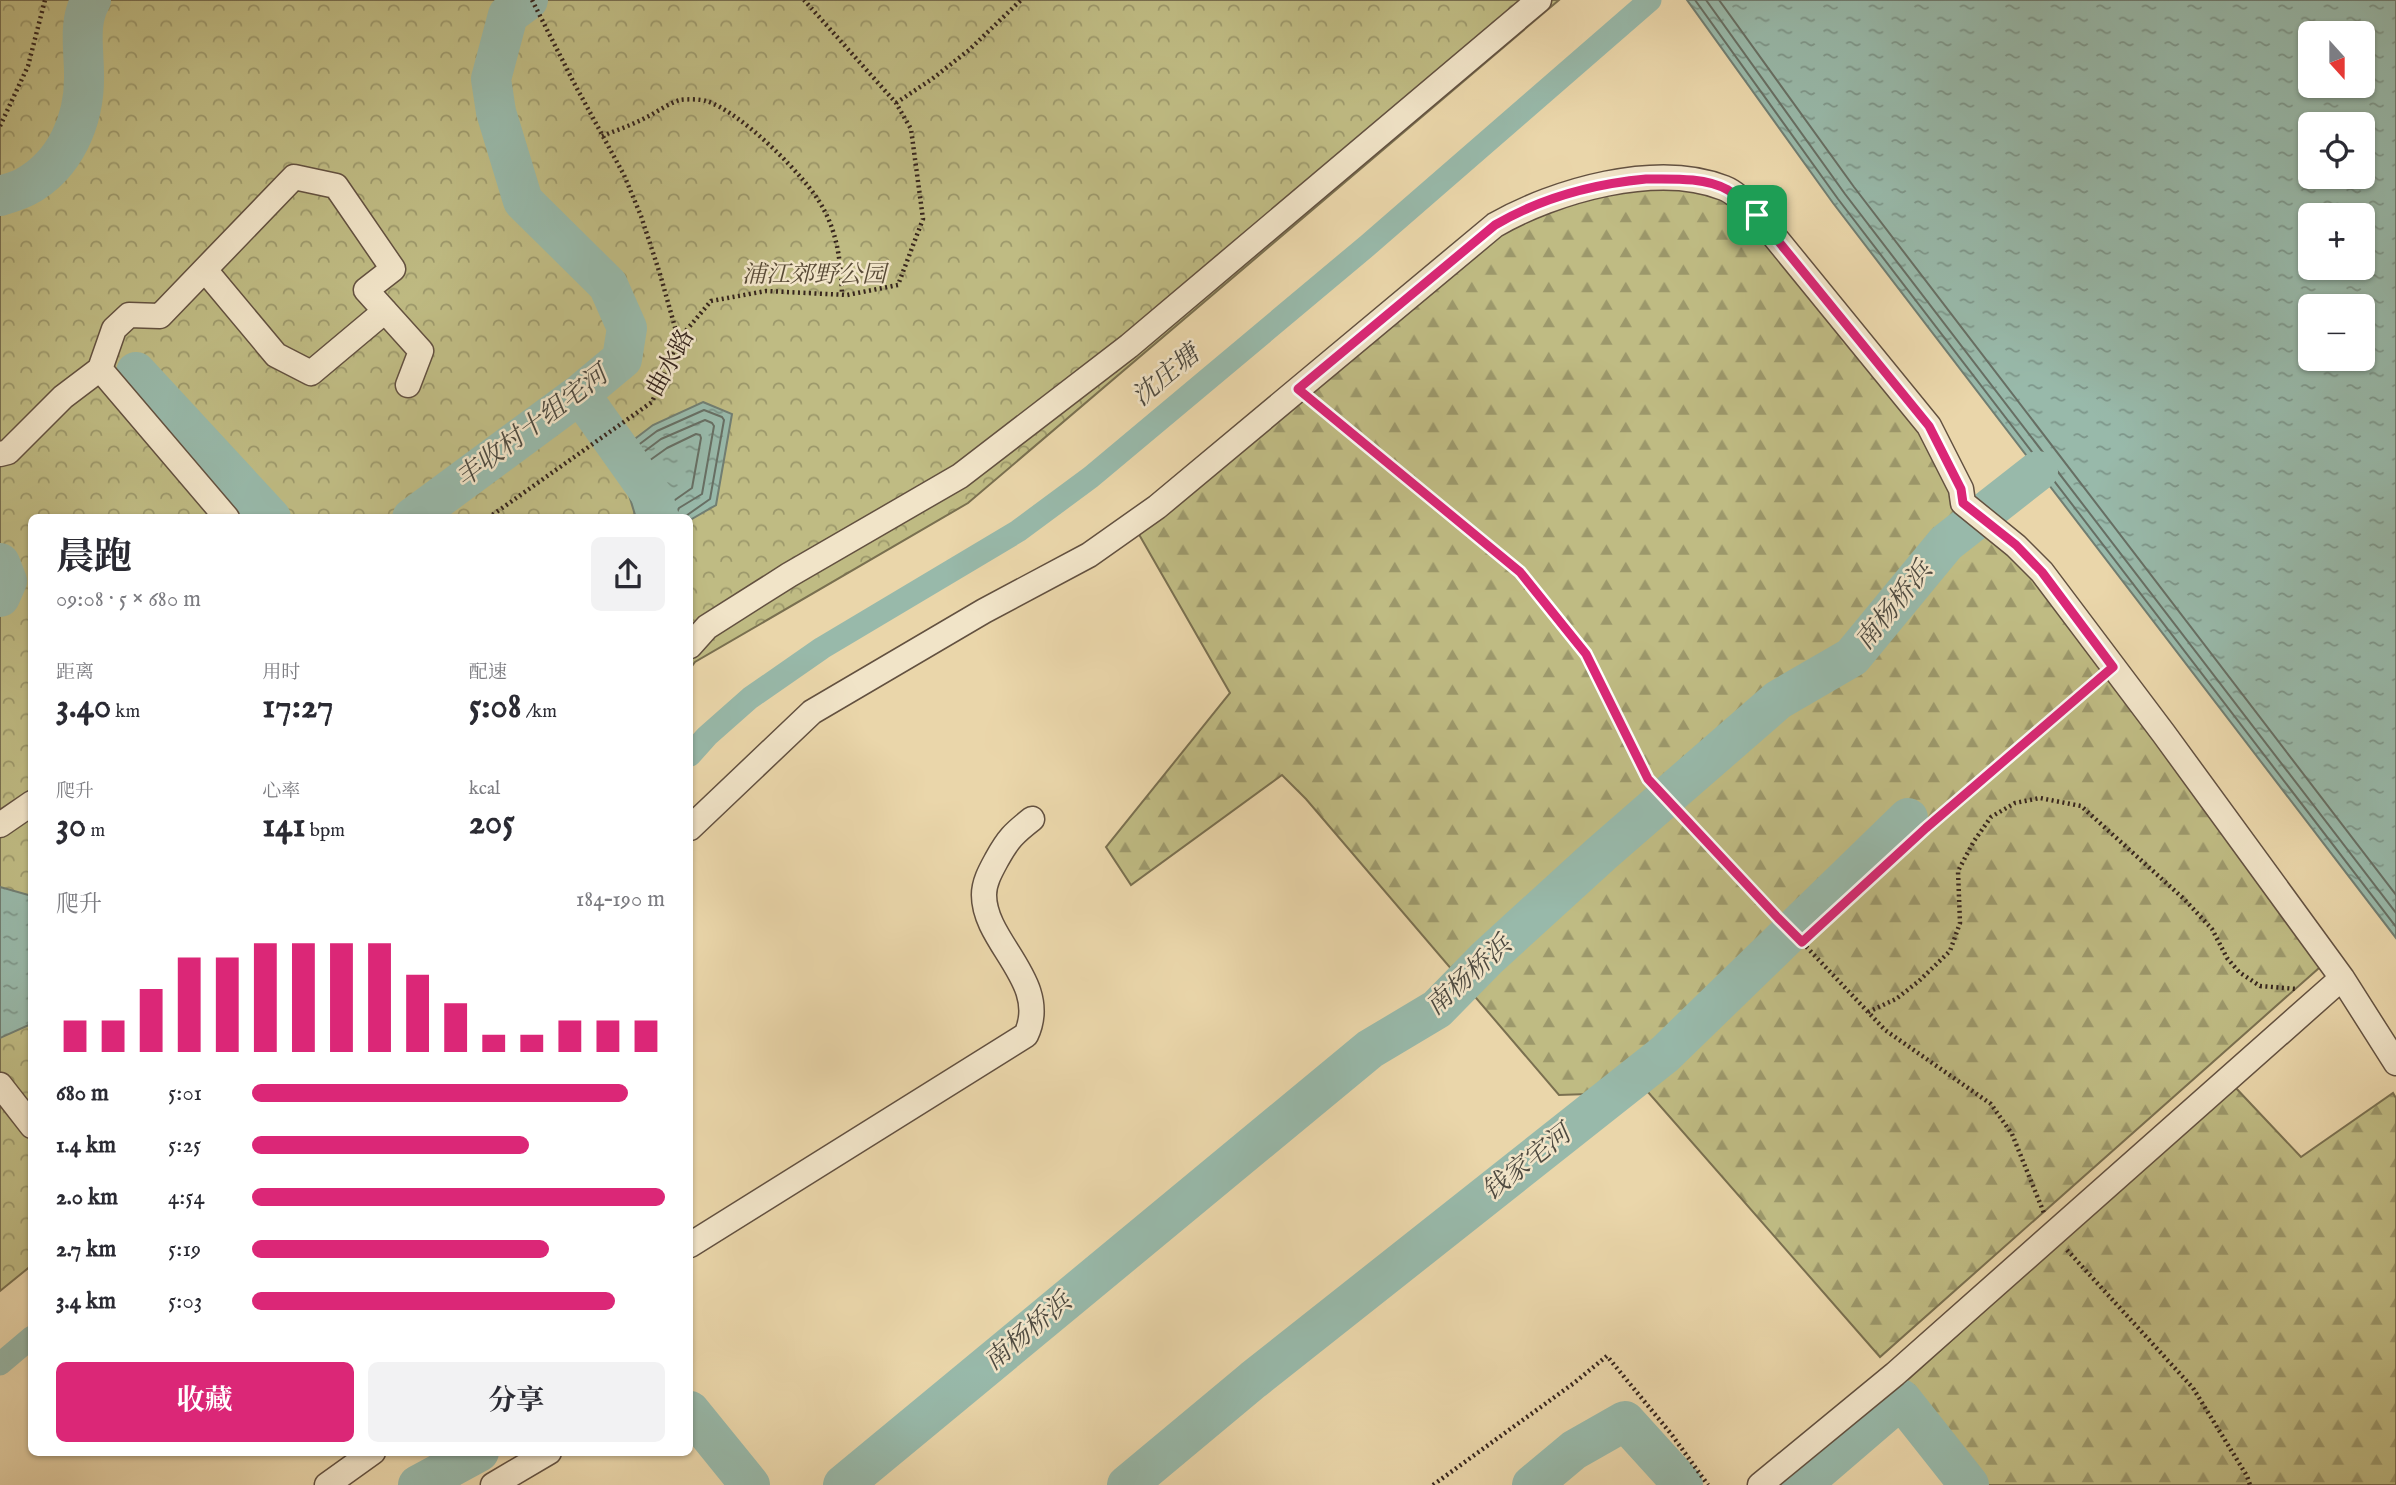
<!DOCTYPE html>
<html lang="zh">
<meta charset="utf-8">
<style>
body{margin:0;font-family:"IM FELL English","Noto Serif SC",serif;background:#f2f2f3;color:#2b2b33;height:100vh;display:flex;flex-direction:column;font-size:26px;white-space:nowrap}
*{box-sizing:border-box;margin:0}
p{font-size:23px;color:#7c7c81}
.icon{flex:none;width:38px;height:38px;fill:none;stroke:currentColor;stroke-width:2;stroke-linecap:round;stroke-linejoin:round}
.map{position:relative;flex:1;overflow:hidden}
.details{position:absolute;left:28px;top:514px;width:665px;height:942px;display:flex;flex-direction:column;background:#fff;border-radius:10px;box-shadow:0 2px 5px #0004}
.details>*{flex:none}
.needle{width:46px;rotate:159deg}
.buttons{position:absolute;left:2298px;top:21px;display:grid;gap:14px}
.buttons a{display:grid;place-items:center;width:77px;height:77px;border-radius:10px;background:#fff;box-shadow:0 2px 5px #0004;font-size:35px}
.pin{position:absolute;display:grid;place-items:center;width:60px;height:60px;color:#fff;margin:-30px;border-radius:14px;box-shadow:0 4px 10px #0006}
.round{display:grid;place-items:center;flex:none;width:74px;height:74px;border-radius:10px;background:#f2f2f3}
.head{display:flex;align-items:center;justify-content:space-between;height:119px;padding:0 28px}
h1{font-size:38px;font-weight:700;line-height:52px}
.metrics{display:grid;grid-template-columns:repeat(3,1fr);gap:10px;height:119px;padding:7px 28px}
.metrics div{display:grid;align-content:center}
.metrics b{font-size:35px;font-weight:700}
.metrics small{font-size:19px;font-weight:400}
.metrics p{font-size:19px}
.chart{height:196px;padding:14px 28px}
.chart p{display:flex;justify-content:space-between}
.chart svg{width:100%;height:126px;margin-top:7px;stroke:#db2777;stroke-width:6}
.button{display:flex;gap:14px;margin-top:auto;padding:14px 28px}
.button a{flex:1;height:80px;border-radius:10px;background:#db2777;color:#fff;font-size:28px;font-weight:700;line-height:80px;text-align:center}
.button a+a{background:#f2f2f3;color:#2b2b33}
ul{padding:0 28px;list-style:none;font-size:23px}
li{display:grid;grid-template-columns:112px 84px 1fr;align-items:center;height:52px}
li i{height:18px;border-radius:9px;background:#db2777}
.map>svg:first-child{display:block}
</style>
<div class="map">
<svg width="2396" height="1485" viewBox="0 0 2396 1485">
<defs>
<pattern id="forest-firs" width="22" height="20" patternUnits="userSpaceOnUse" patternTransform="scale(1.75)"><rect width="22" height="20" fill="#bfbb83"/><path d="M5 1l3.5 6h-7zM16 11l3.5 6h-7z" fill="#9c986b"/></pattern>
<pattern id="park-crowns" width="20" height="18" patternUnits="userSpaceOnUse" patternTransform="scale(1.75)"><rect width="20" height="18" fill="#bfbb83"/><path d="M2 6a3 3 0 1 1 6 0M12 15a3 3 0 1 1 6 0" fill="none" stroke="#9c986b"/></pattern>
<pattern id="water-ripples" width="26" height="14" patternUnits="userSpaceOnUse" patternTransform="scale(1.75)"><rect width="26" height="14" fill="#98b9aa"/><path d="M2 4q2-2 4 0t4 0M15 11q2-2 4 0t4 0" fill="none" stroke="#7d968a"/></pattern>
</defs>
<rect width="100%" height="100%" fill="#ead6aa"/>
<filter id="stains"><feTurbulence type="fractalNoise" baseFrequency=".00286" numOctaves="4"/><feColorMatrix values="0 0 0 0 .2 0 0 0 0 .09 0 0 0 0 .02 0 0 0 .5 -.17"/></filter>
<radialGradient id="worn" r=".72"><stop offset=".6" stop-color="#630" stop-opacity="0"/><stop offset="1" stop-color="#630" stop-opacity=".3"/></radialGradient>
<path fill="url(#forest-firs)" stroke="#7a7050" stroke-width="2" d="M1646,179l93,19 589,762 -448,397 -232,-265 -89,3 -253,-296 -24,-24 -151,110 -25,-38 124,-154 -97,-169 381,-310z
M2234,1086l67,71 92,-64 3,5v387h-418l-75,-101z"/>
<path fill="url(#park-crowns)" stroke="#7a7050" stroke-width="2" d="M0,0h1559l-591,503 -273,159 -5,7v-151h-658v747l-32,26z"/>
<path fill="url(#water-ripples)" stroke="#717e72" stroke-width="2" fill-rule="evenodd" d="M1687,0h709v938l-563,-735zM2310,33h52v53h-52zM2310,124h52v53h-52zM2362,215v53h-52v-53zM2310,306h52v53h-52z
M703,402l29,12 -16,91 -26,15v-2h-54l-11,-36 -14,-25 42,-32z
M0,887l32,9 -1,128 -31,14z"/>
<g fill="none" stroke-linecap="round" stroke-linejoin="round">
<path stroke="#676f64" stroke-width="2" d="M1695,0l143,199 558,728
M1706,0l139,194 551,719
M1719,0l135,187 542,708
M696,434l4,1 1,3 -9,50 -30,21 -16,-46 21,-15z
M642,518l-11,-38 -10,-22 36,-27 47,-21 18,7 2,3 -14,79 -27,19
M651,518l-18,-58 28,-21 44,-19 7,3 2,3 -12,68 -23,14 -5,10"/>
<path stroke="#98b9aa" stroke-width="23" d="M690,755l17,-19 43,-38 72,-50 196,-117 73,-54 277,-232 282,-245
M0,1364l32,-27"/>
<path stroke="#98b9aa" stroke-width="40" d="M0,196c8,-3 18,-5 25,-9 41,-22 60,-68 59,-113 0,-25 -6,-52 7,-74
M136,372l135,146
M580,394l73,103 6,21
M412,518l168,-124 42,-35 5,-31 -19,-43 -85,-84 -27,-89 -5,-33 17,-64 20,-15
M0,563l7,18 -7,16
M690,1411l60,74
M418,1485l61,-33
M843,1485l527,-436 67,-40 50,-51 114,-104 177,-154 74,-43 94,-114 92,-72
M1127,1485l126,-105 412,-326 243,-236
M1532,1485l42,-35 51,-29 58,64
M1801,1485l100,-86 68,86"/>
<defs>
<path id="minor" d="M205,270l71,85 35,18 74,-62
M100,369l127,149
M0,454l8,-2 55,-55 37,-28 14,-40 15,-14 31,1 134,-139 42,9 57,83 -27,21 55,61 -13,34
M690,646l17,-19 82,-52 171,-99 169,-130 410,-346
M0,825l32,-22
M690,828l122,-116 172,-101 105,-56 68,-48 338,-282c59,-34 162,-64 229,-37 13,5 23,17 33,27l172,211 32,63 2,14 53,43 26,26 122,162 178,244 54,85
M0,1085l32,41
M690,1245l336,-210c25,-53 -42,-92 -42,-140 0,-13 7,-25 13,-36 11,-20 17,-26 35,-40
M327,1485l46,-33
M493,1485l56,-33
M1760,1485l135,-111 447,-396"/>
</defs>
<use href="#minor" stroke="#635140" stroke-width="27"/>
<path stroke="#36251d" stroke-width="4.5" stroke-dasharray="2 3.5" stroke-linecap="butt" d="M532,0l42,83 50,92 17,41 19,58 18,64
M896,103l36,-24 37,-29 52,-50
M0,126l28,-60 17,-66
M602,136c15,-6 30,-11 45,-19 10,-5 22,-14 33,-17 6,-1 20,-1 26,1 34,10 101,76 117,107 15,27 18,56 19,87
M1314,402l206,170 66,82 62,125 237,251 106,74 21,30 32,79
M488,518l164,-116 27,-63 32,-38 55,-10 81,4 51,-10 25,-66 -12,-90 -15,-26 -92,-103
M1802,942l123,-114 173,-148
M1868,1012l28,-13 23,-18 31,-30 10,-28 -2,-52 16,-30 17,-24 24,-14 25,-5 41,8 103,93 28,30 15,29 12,14 21,14 37,3
M2067,1250l126,138 54,88 3,9
M1433,1485l141,-102 33,-27 65,79 36,50"/>
<use href="#minor" stroke="#f1e4c8" stroke-width="24"/>
</g>
<g fill="none" stroke-linecap="round" stroke-linejoin="round">
<defs>
<path id="route" d="M1646,179c25,0 59,-2 82,11 11,7 20,16 29,25l172,211 32,63 2,14 53,42 26,27 71,95 -187,161 -124,114 -24,-24 -130,-139 -62,-125 -66,-82 -222,-183 197,-164c46,-27 98,-41 151,-46z"/>
</defs>
<use href="#route" stroke="#fff" stroke-width="14"/>
<use href="#route" stroke="#db2777" stroke-width="9"/>
</g>
<g text-anchor="middle" dominant-baseline="central" stroke-width="5" stroke-linejoin="round" paint-order="stroke">
<g font-size="24" font-style="italic" fill="#584a36" stroke="#f1e4c8">
<text x="814" y="275">浦江郊野公园</text>
</g>
<g font-size="24" fill="#36251d" stroke="#f1e4c8">
<text transform="translate(671 363) rotate(-61)">曲水路</text>
</g>
<g font-size="26" font-style="italic" fill="#4e4a40" stroke="#f1e4c8">
<text transform="translate(1166 376) rotate(-40)">沈庄塘</text>
<text transform="translate(532 427) rotate(-37)">丰收村十组宅河</text>
<text transform="translate(1894 606) rotate(-51)">南杨桥浜</text>
<text transform="translate(1469 976) rotate(-42)">南杨桥浜</text>
<text transform="translate(1527 1163) rotate(-38)">钱家宅河</text>
<text transform="translate(1028 1332) rotate(-40)">南杨桥浜</text>
</g>
</g>
<rect width="100%" height="100%" filter="url(#stains)"/>
<rect width="100%" height="100%" fill="url(#worn)"/>
</svg>
<div class="buttons">
<a><svg class="needle" viewBox="-14 -14 28 28"><path d="M0-13l5 13h-10z" fill="#e53935"/><path d="M0 13l5-13h-10z" fill="#7c7c81"/></svg></a>
<a><svg class="icon" aria-label="locate" viewBox="0 0 24 24"><circle cx="12" cy="12" r="6"/><path d="M12 2v4M12 18v4M2 12h4M18 12h4"/></svg></a>
<a>+</a>
<a>−</a>
</div>
<div class="pin" style="left:1757px;top:215px;background:#1e9e55"><svg class="icon" aria-label="arrive" viewBox="0 0 24 24"><path d="M6 21V4h12l-3 4 3 4H6"/></svg></div>
<section class="details">
<div class="head"><div><h1>晨跑</h1><p>09:08 · 5 × 680 m</p></div><a class="round"><svg class="icon" aria-label="share" viewBox="0 0 24 24"><path d="M12 15V3M7 8l5-5 5 5M5 13v7h14v-7"/></svg></a></div>
<div class="metrics">
<div><p>距离</p><b>3.40<small> km</small></b></div>
<div><p>用时</p><b>17:27</b></div>
<div><p>配速</p><b>5:08<small> /km</small></b></div>
</div>
<div class="metrics">
<div><p>爬升</p><b>30<small> m</small></b></div>
<div><p>心率</p><b>141<small> bpm</small></b></div>
<div><p>kcal</p><b>205</b></div>
</div>
<div class="chart"><p><span>爬升</span>184–190 m</p>
<svg viewBox="0 0 160 44" preserveAspectRatio="none"><path d="M5 44V33M15 44V33M25 44V22M35 44V11M45 44V11M55 44V6M65 44V6M75 44V6M85 44V6M95 44V17M105 44V27M115 44V38M125 44V38M135 44V33M145 44V33M155 44V33"/></svg>
</div>
<ul>
<li><b>680 m</b>5:01<i style="width:91%"></i></li>
<li><b>1.4 km</b>5:25<i style="width:67%"></i></li>
<li><b>2.0 km</b>4:54<i style="width:100%"></i></li>
<li><b>2.7 km</b>5:19<i style="width:72%"></i></li>
<li><b>3.4 km</b>5:03<i style="width:88%"></i></li>
</ul>
<div class="button"><a>收藏</a><a>分享</a></div>
</section>
</div>
